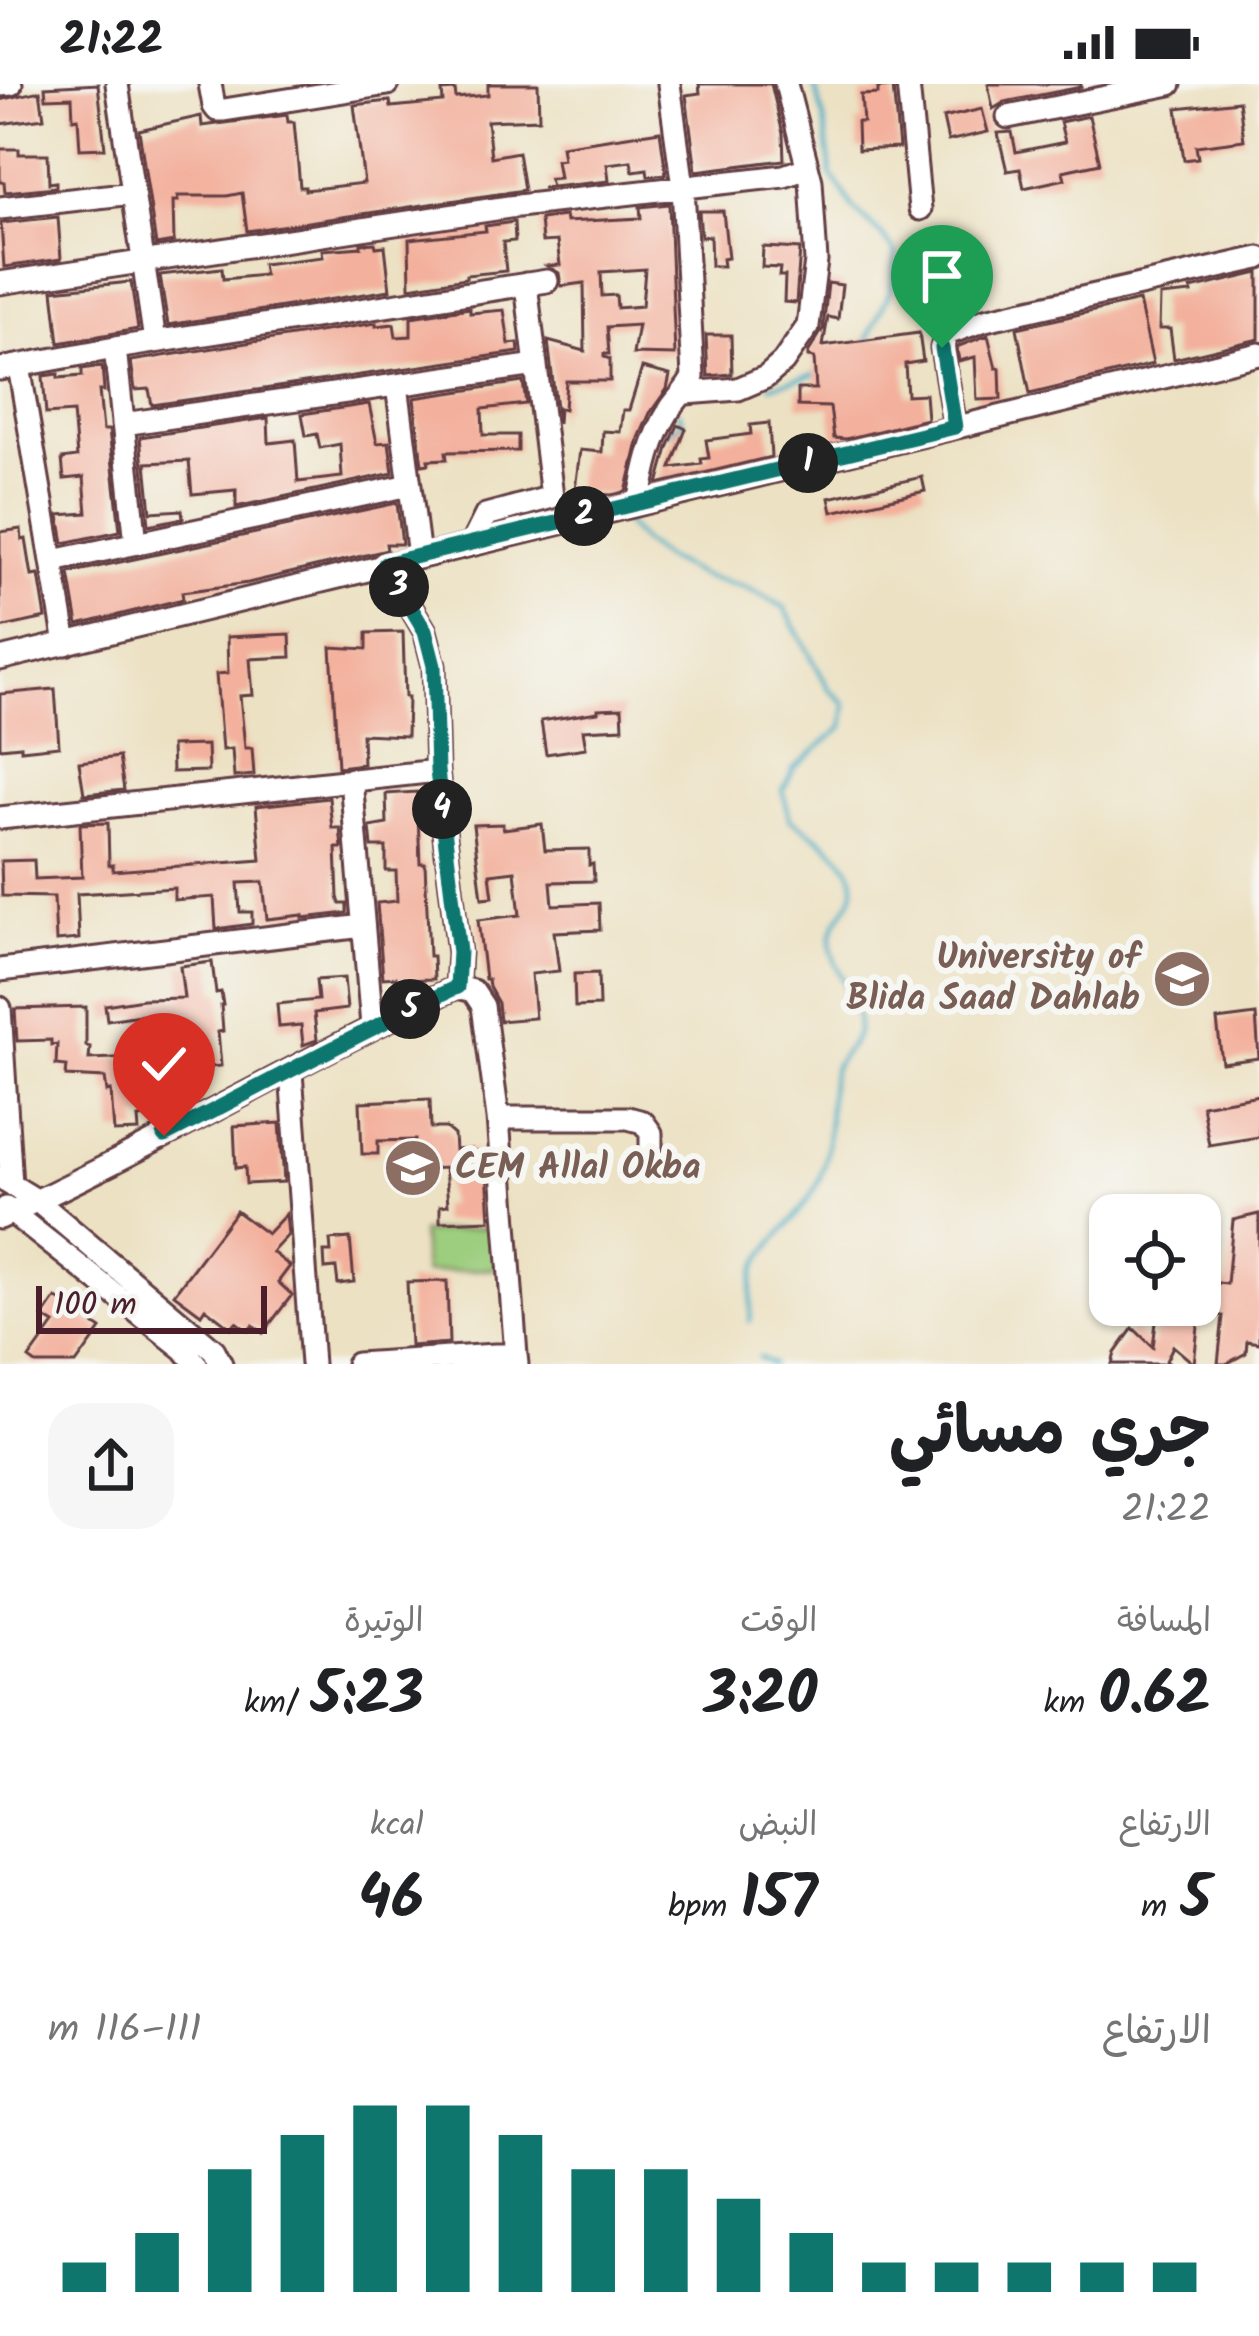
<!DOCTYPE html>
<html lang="ar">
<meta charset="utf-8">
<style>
body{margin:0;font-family:Kalam,"Playpen Sans Arabic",sans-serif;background:#f6f6f6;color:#202124;direction:rtl;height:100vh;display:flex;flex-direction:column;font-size:45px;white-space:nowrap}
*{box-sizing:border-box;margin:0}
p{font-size:39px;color:#757577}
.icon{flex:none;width:66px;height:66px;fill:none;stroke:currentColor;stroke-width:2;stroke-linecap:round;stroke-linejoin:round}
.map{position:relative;height:1280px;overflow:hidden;direction:ltr}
.sheet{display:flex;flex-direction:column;background:#fff;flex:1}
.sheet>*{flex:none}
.controls{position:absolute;left:1089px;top:1110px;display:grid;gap:24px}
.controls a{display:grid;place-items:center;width:132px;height:132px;border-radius:24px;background:#fff;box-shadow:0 3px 9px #0004;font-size:60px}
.scale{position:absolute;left:36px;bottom:30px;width:231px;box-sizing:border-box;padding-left:12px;border:6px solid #4a1f2b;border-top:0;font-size:33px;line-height:42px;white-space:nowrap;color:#4a1f2b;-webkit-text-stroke:9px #f6f6f2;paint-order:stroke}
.pin{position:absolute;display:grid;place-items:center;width:102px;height:102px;color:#fff;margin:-123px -51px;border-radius:50% 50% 50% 0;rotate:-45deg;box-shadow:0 0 12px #0007}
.pin .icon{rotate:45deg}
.km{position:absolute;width:60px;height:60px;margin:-30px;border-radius:50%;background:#222;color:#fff;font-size:33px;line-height:60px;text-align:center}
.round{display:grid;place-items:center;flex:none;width:126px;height:126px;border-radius:36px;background:#f6f6f6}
.headline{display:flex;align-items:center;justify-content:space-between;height:204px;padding:0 48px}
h1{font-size:66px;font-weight:700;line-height:90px}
.stats{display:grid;grid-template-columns:repeat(3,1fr);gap:18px;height:204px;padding:12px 48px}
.stats div{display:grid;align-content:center}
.stats b{font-size:60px;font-weight:700}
.stats small{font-size:33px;font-weight:400}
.stats p{font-size:33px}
.chart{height:336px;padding:24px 48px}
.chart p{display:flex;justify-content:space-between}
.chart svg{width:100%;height:216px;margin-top:12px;stroke:#0f766e;stroke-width:6}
.status{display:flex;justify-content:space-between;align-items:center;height:84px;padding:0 60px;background:#fff;direction:ltr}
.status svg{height:33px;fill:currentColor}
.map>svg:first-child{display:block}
</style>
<div class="status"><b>21:22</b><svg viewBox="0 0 49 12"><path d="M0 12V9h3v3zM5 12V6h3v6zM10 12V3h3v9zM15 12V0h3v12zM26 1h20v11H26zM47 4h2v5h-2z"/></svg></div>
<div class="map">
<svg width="1259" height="1280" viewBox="0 0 1259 1280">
<rect width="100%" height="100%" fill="#f6f6f2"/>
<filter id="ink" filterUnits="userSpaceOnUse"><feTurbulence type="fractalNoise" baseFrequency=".00833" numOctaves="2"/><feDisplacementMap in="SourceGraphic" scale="24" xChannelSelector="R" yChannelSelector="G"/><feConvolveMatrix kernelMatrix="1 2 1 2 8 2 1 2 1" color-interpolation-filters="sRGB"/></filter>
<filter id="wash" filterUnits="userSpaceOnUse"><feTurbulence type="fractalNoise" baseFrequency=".004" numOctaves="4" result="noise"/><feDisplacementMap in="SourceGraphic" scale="48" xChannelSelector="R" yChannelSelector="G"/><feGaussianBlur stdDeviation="2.7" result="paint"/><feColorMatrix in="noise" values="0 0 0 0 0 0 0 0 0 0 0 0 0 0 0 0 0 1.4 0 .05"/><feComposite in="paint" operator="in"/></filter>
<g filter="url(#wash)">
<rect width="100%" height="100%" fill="#ece1c3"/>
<path fill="#9cce7e" stroke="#737654" stroke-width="3" d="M497,1143l3,41 -76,5 -3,-40z"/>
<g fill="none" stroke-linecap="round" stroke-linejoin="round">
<path stroke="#42acc2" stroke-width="4.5" d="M814,0l10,35 7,55 23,35 30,28 12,17 -5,35 -26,56
M770,302l47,-12
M666,349l17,-11 -4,-10
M628,432l-3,7 17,19 21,15 41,20 39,9 41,21 45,82 17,15 -3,23 -49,41 -11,23 7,28c23,14 78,47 61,80 -7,13 -19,25 -20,41 -1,30 36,68 25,96 -6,14 -20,21 -24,39 -7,37 2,72 -15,109 -14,30 -44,53 -60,82 -7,14 -5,38 -7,55
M759,1273l13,7"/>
</g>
<g id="blocks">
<path fill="#f3b09c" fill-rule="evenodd" d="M98,0l7,64 -25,1 -2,-31 -5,1 -1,-22 -26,1 -1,-11z
M488,0h50l1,35 -52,2 4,36 27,-5 6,38 -277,41 -5,-38 -15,3h-50l1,5h-5l1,41 -18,3 -17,-115 62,-14 1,10 85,-11 1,7h6l6,65h5v3l59,-7 -10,-78 36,-4 1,6 52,-5 -1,-11 13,-1 1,8 32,-3z
M699,0h72l12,50 1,26 -88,11 -10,-76 14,-2z
M988,0h93v3l-76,15 -12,7z
M893,3l6,61 -41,2 -1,-28h6l-2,-27 17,-1v-6z
M40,7l4,27 -44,6v-24z
M1239,17l5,39 -48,6 2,12 -14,2 -7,-52z
M982,25l6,23 -40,9 -5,-23z
M1089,32l11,47 -37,8 2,8 -41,9 -4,-19 -13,2 -9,-38 14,-1 4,20 49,-10 -5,-20z
M660,47l6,43 -18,2 -1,-7 -14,2 -2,-10 -24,3 2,17 -67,7 9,-1 -2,-8 10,-1 -3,-18 7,-1 -2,-13z
M0,65h19v5h29l1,29 7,-1v5l-51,5 -1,-10h-4z
M669,120l6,151 -42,-1 5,-29 -31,2 2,27h-5v3l6,2v22h-44l-2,28 -5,-1 -1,16 -10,-83 37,10 -1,-68 -23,3 -2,-13 -12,-7 13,-1 -3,-24 -15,1 -2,-23 25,-3 1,6 75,-4 -1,-11zM645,185l-3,37 -25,2 -1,-13 -14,1 -1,-24z
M699,127h24l5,47 -6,1 1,7h-12l-1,-30 -9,1z
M58,133l3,42 -57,8 -3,-44z
M514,138l1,19 -12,1 3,29 -40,4v3l-56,9 -1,-48 77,-8 -1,-5z
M375,159l1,4 9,-1 5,44 -222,35 -8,-50 62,-7 1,11 41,-4 -2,-11 61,-7 -1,-7 39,-3v-3z
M763,163l37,2 -4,54 -12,-1 1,-26h-6l1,-8 -18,-1z
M1259,189v66l-85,20 -4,-30h-11l1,-33 32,-3 -1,-4z
M131,198l7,47 -79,14 -6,-53z
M828,199l14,2 -4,34 -10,-2 -5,29 96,-13 4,28 -18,3 2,31 18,-1 2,25 -81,20 -12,-1 -4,-31 -32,-1v-17h18l-2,-31 -6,-1v-4l15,-24z
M1139,217l14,63 -123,30 -13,-66z
M470,224v5l34,-3 5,34 9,-1 1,9 -367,53 -3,-16 -14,1 -4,-29 245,-38v3l18,-2 2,13 15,-1v-19z
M706,251h25l1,39 -24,2z
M988,251l8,33h4l1,31 -24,1 -2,-43 -16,4 -2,-12 2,-3z
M102,282l2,25h-5l4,39h6l11,101 -56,12 -5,-28 28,-2 -3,-36 -20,2 -2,-20 15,-2 -4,-45 -27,2 -3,-38 15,-2v4l24,-2v-7z
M642,284l28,7 -3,14 -17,24 -11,25 -13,54 -15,3 -22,-2 -1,6 -14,-2 6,-47 22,2 1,-21 17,1 3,-22h6z
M523,298l3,22 -44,5 1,26h35v16l-72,1 1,7 -19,1 1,4 -7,1 -8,-67z
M369,320l8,39 12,-1 4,31 -157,34v-17l-44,4 -3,-33 -43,2 5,49 31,-2 1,8 -34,7 -9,-88 128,-19 1,25 26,-3 3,42 44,-5 -2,-33 -20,4 -3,-14 -11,2 -4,-22z
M769,339l2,34 -113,27 10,-36 10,-23 8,4 -15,39 31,-4 -1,-5 8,-1 -3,-18 45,-6 -1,-9z
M922,393l3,14 -93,21 -3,-14z
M397,419l5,41h-16l1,6 -139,33 -66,9 1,7 -105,26 -9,-52z
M21,445l1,11 4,-1 6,37 7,-1 7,43 -46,10v-96z
M403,548l2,65h3l-1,39 -45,-2 1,30 -25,3 -7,-120 36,2v-16z
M290,550l1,23 -41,2 3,36 -13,1 5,52h7l2,27 -20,2 -2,-28 -10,1 -6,-76 12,-1 -1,-36z
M55,605l4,57 -38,4v-4l-21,2v-54z
M622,624l1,20 -40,2 3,18 -40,6 -5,-33 57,-9v-3z
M207,661l1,26 -36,1 -1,-26z
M119,673l5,33 -40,4 -5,-32z
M417,708l3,71h5l4,93h4l1,23 -38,1v-3l-13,1 -6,-75 20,-2 -1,-30h-10v-24h-14l-2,-20 17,-3 -1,-30z
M329,714l3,30h8l2,20h-6l2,49 2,7h7v9l-44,5v-3l-36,4 -4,-37 -25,1 2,29h12v12l-36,5 -2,-32 -40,3v-12l-97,6 2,45 -23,2 -2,-44 -52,-1 -1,-35 33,-1 1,19 47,-2 -2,-53 28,-1 1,42h4v6l148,-11 -5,-54z
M503,740v5l39,-5 3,26 44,-1v16l4,-1 1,17 -43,1 2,23 46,-2 1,27 -46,2 5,39 -28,3 4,44 -35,3 -2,-18 -9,-16 -1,-8h-3l-7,-59 42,-5 -5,-44 -25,3 3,23 -11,1 -9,-73z
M212,878l4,31 5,-1 2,13h-2l2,26 -5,1 3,34 -31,3 -3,-33h-24l1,31 2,-1 1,7 11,-2 5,32 -18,2 1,10 -28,3 1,13 -25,1 -3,-41 -4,1 -2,-14 -39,-2 1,-10 -11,-1 1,-21 -6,1v-5l-34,1 -2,-32 71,-2v39l4,1 -1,12 52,-2 -1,-42 -33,5 -2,-15 38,-6 41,-1 -4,-32z
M598,889l1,33 -24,1 -1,-33z
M344,894l3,31 -33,4 3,27 -14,5 -2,-20 -22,2 -2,-23 41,-4 -2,-20z
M1256,931l3,43 -37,5 -5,-43z
M1259,1011v42l-50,8 -7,-40z
M430,1015l1,29h15l8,7 1,15 16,-1 5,4h10l4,67 -50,2v-16l8,-1 -3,-37 -19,1 -11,-10v-19l-37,1v13h-16l-2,-52z
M280,1039l4,59 -38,2 -1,-17 -9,1 -2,-42z
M236,1127l31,23 19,-20 2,21 -16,17 18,14 -12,16 14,13 -29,38 -10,-8 -5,6 -12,-9 -5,6 -26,-20 -4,6 -27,-20z
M1259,1130v129l-12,-2 -1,12 -20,11h-8l5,-48 -23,-3v-6l-6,57 -21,-18 -7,15 4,3h-58l3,-11 18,-25 20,19 5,-42h42v-24l27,3 6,-64z
M350,1154l4,44 -16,2 -2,-16 -11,1 -1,-17h7l-1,-12z
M447,1197l2,62 -39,3 -3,-64z
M56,1214l45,31 -25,35h-40l-7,-5 25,-35 -11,-7z"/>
</g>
</g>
<g filter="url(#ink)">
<use href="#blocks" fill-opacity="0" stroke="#623c42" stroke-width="3"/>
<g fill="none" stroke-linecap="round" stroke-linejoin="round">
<defs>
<path id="minor" d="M117,0l38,257
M210,0l4,22 3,4h7l164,-26
M908,0l12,125
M0,1l11,-1
M1008,33l162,-33
M0,124l133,-15
M0,199l509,-76 275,-31 23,-8
M115,264l21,195
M19,282l47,278
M0,285l115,-21 432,-67
M397,301l22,171
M686,309l52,-4 28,-12 17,-15 25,-36 8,-65 -5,-80 -25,-97
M123,340l413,-59
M955,343l-13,-79 5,-14 38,-14 274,-62
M639,420c6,-34 12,-65 31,-95 8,-12 17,-19 23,-32l-10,-190 -14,-103
M472,459l14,-28 66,-18 -26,-213
M53,477l357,-76
M0,575l1259,-305
M351,695l21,247
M0,734l437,-47
M0,886l363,-44
M457,903l16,4 10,15 15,112 18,237
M0,924l11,177
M291,988l21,292
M498,1034h130l15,4 8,11v24
M0,1094l36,22 178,150 7,14
M6,1124l178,141 12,15
M0,1134c155,-72 302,-159 457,-231l2,-34 -22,-182 -3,-105 -9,-35 -40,-67
M357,1280l138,-9h21l1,9"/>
</defs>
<use href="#minor" stroke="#623c42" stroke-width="27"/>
<use href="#minor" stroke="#fff" stroke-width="21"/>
</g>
</g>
<g fill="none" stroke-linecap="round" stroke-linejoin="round" filter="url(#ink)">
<defs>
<path id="route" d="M164,1052c98,-50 194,-103 293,-149l2,-35 -22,-181 -3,-105 -9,-35 -40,-67 570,-137 -13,-79"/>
</defs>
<use href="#route" stroke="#fff" stroke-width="24"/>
<use href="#route" stroke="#0f766e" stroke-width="15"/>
</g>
<defs>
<symbol id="university-disc" viewBox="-11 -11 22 22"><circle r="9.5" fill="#8d6e63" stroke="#f6f6f2"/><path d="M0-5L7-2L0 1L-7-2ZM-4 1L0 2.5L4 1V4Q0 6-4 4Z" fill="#fff"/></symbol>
<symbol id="school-disc" viewBox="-11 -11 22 22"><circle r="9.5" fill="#8d6e63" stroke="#f6f6f2"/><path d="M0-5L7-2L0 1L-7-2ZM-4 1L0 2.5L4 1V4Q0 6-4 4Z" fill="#fff"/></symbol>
</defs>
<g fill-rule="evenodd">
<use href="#university-disc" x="1149" y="862" width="66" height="66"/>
<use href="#school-disc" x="380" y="1051" width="66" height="66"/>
</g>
<g text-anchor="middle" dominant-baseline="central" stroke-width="12" stroke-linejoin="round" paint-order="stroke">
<g font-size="36" font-weight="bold" fill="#785e54" stroke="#f6f6f2" text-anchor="end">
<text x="1140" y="874">University of<tspan x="1140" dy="41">Blida Saad Dahlab</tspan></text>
<text x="455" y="1084" text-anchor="start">CEM Allal Okba</text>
</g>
</g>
</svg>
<div class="controls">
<a><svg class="icon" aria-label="locate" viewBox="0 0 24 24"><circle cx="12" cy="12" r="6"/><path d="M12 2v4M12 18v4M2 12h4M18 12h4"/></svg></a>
</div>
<div class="scale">100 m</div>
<div class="pin" style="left:942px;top:264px;background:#1e9e55"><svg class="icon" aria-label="arrive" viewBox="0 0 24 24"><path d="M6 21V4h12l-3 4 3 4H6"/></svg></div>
<div class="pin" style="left:164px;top:1052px;background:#d93025"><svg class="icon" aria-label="check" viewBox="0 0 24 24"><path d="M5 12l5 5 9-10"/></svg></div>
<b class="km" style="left:808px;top:379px">1</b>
<b class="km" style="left:584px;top:432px">2</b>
<b class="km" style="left:399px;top:503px">3</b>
<b class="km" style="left:442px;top:725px">4</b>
<b class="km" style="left:410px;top:925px">5</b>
</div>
<section class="sheet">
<div class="headline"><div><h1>جري مسائي</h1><p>21:22</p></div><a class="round"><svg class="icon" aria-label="share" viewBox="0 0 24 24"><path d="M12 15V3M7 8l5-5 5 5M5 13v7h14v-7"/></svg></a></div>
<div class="stats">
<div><p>المسافة</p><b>0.62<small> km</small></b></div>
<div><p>الوقت</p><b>3:20</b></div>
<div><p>الوتيرة</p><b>5:23<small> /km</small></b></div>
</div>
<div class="stats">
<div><p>الارتفاع</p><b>5<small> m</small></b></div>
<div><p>النبض</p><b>157<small> bpm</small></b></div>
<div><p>kcal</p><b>46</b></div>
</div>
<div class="chart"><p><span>الارتفاع</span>111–116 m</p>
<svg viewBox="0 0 160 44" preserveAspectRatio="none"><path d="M5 44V38M15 44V32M25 44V19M35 44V12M45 44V6M55 44V6M65 44V12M75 44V19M85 44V19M95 44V25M105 44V32M115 44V38M125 44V38M135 44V38M145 44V38M155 44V38"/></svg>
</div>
</section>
